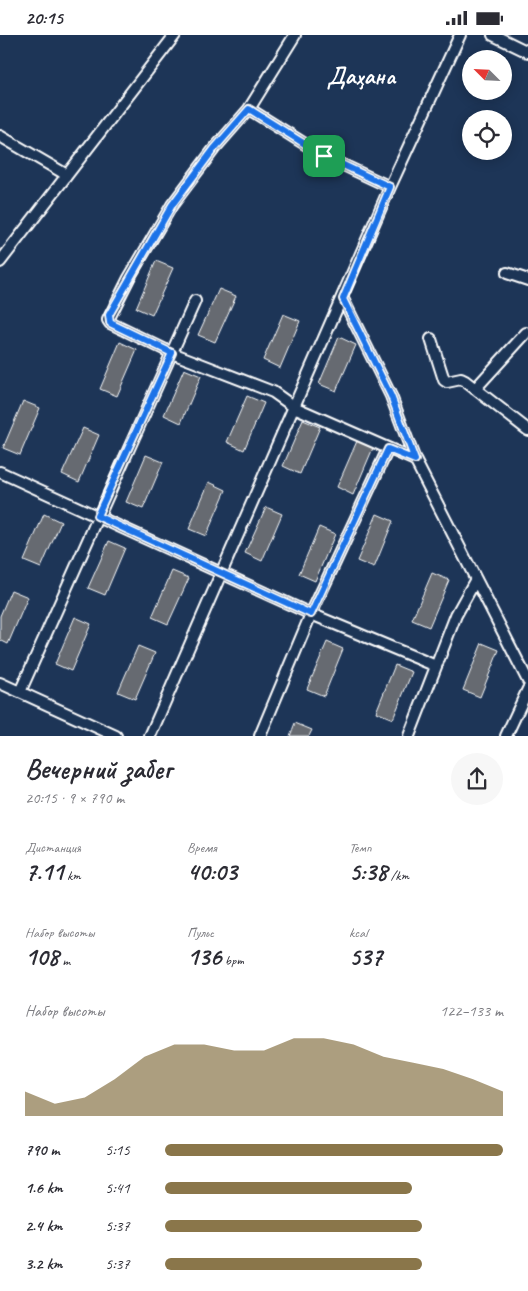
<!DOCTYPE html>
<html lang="ru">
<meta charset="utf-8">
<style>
body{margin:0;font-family:Caveat,sans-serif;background:#f7f7f7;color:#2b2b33;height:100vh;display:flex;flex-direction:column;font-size:19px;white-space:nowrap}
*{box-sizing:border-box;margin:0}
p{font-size:16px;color:#7c7c81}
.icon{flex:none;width:28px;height:28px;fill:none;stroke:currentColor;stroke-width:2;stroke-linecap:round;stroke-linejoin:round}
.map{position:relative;height:701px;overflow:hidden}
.panel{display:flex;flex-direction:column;background:#fff;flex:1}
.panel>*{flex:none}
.needle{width:32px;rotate:294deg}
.tools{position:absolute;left:462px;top:15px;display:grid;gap:10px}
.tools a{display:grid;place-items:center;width:50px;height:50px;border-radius:50%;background:#fff;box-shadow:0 2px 12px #0003;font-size:25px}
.pin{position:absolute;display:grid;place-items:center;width:42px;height:42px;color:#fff;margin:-21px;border-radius:10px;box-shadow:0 2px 8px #0006}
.round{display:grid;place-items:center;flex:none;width:52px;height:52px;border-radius:26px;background:#f7f7f7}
.headline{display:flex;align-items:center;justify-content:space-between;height:85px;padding:0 25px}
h1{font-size:28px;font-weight:700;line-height:38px}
.figures{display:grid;grid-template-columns:repeat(3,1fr);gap:8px;height:85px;padding:5px 25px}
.figures div{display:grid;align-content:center}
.figures b{font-size:25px;font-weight:700}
.figures small{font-size:14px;font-weight:400}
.figures p{font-size:14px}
.chart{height:140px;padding:10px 25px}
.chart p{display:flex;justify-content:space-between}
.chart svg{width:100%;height:90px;margin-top:5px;fill:#8a764a;opacity:.7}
ul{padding:0 25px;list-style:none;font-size:16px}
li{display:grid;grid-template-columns:80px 60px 1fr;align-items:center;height:38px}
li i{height:12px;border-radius:6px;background:#8a764a}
.status{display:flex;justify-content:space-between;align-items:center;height:35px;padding:0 25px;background:#fff;direction:ltr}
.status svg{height:14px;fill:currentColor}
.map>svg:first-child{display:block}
</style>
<div class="status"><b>20:15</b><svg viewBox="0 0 49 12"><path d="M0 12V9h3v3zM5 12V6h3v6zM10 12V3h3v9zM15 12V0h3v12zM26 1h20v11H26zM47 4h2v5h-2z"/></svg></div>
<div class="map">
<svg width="528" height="701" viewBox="0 0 528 701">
<rect width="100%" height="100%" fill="#1d3557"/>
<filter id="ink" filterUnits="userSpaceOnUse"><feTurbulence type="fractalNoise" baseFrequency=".02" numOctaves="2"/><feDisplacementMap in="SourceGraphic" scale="10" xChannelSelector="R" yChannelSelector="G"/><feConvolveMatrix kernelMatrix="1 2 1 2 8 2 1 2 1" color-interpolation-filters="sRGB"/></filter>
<g filter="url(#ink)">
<path fill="#666b71" stroke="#fff" d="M156,226l17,7 -21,47 -16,-7z
M219,254l17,7 -21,46 -17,-7z
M283,279l17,7 -20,47 -17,-8z
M339,302l17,8 -20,46 -17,-7z
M120,307l17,8 -20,46 -17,-7z
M184,334l17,7 -20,47 -17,-8z
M247,361l17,7 -20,47 -17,-8z
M23,366l17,7 -20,47 -17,-7z
M303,385l17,7 -20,47 -17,-8z
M83,393l16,7 -20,47 -17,-8z
M357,406l16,7 -20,47 -16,-8z
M146,420l17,7 -20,47 -17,-7z
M209,447l17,8 -20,46 -17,-7z
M266,472l16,7 -20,47 -17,-8z
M44,479l17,8 -20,46 -17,-7z
M377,479l16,7 -19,47 -17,-7z
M319,492l16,7 -20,47 -16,-7z
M109,506l16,7 -20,47 -17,-7z
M172,536l17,7 -21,46 -16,-7z
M432,538l17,7 -20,47 -17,-7z
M11,555l17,7 -20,47 -8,-4v-24z
M75,582l16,7 -20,47 -16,-7z
M327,607l16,7 -19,47 -17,-7z
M482,608l17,7 -19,47 -17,-7z
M138,611l17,7 -20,46 -17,-7z
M395,630l17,7 -19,47 -17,-7z
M295,688l17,7 -3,6h-19z"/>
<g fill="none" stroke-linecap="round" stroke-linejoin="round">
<defs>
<path id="minor" d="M295,0l-46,74 75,47 66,31
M493,0l35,17
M249,74l-35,40 -42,56 -43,73 -21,42 2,3 62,30 101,39 21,15 121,53 113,221
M0,101l67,39
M0,227l175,-227
M507,238l21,7
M343,264l48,97 24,64
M431,304l13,41 3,2 14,-3 4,2 63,49
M475,354l51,-56
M0,437l311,142 125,52
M0,648l116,53
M20,657l175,-391
M150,701l240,-549 70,-152
M260,701l51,-122 77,-165
M409,701l47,-121 20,-36
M506,701l22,-47"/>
</defs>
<use href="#minor" stroke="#fff" stroke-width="14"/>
<use href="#minor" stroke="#1d3557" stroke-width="10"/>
</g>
</g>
<g fill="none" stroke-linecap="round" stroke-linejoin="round" filter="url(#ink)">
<defs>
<path id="route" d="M249,74l75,47 66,31 -47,112 48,97 24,64 -27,-11 -77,165 -214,-98 75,-163 -62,-30 -1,-8 63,-110 42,-56z"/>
</defs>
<use href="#route" stroke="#fff" stroke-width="10"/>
<use href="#route" stroke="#1a73e8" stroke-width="6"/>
</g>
<g text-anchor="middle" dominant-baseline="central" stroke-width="5" stroke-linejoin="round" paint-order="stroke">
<g font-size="24" font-weight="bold" fill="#fff" stroke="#1d3557">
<text x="361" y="41">Даҳана</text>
</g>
</g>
</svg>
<div class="tools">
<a><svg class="needle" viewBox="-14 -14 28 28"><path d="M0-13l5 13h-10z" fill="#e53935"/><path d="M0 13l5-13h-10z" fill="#7c7c81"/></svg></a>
<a><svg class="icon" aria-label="locate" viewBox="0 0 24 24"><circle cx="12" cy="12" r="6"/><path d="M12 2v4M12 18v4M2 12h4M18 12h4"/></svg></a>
</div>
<div class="pin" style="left:324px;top:121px;background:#1e9e55"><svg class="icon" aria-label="arrive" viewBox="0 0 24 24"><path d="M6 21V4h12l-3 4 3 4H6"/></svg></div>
</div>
<section class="panel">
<div class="headline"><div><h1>Вечерний забег</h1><p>20:15 · 9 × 790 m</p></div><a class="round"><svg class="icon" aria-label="share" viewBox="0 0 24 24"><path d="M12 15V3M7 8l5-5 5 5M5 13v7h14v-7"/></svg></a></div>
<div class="figures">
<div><p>Дистанция</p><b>7.11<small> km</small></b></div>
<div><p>Время</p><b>40:03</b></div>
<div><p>Темп</p><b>5:38<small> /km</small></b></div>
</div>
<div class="figures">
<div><p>Набор высоты</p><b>108<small> m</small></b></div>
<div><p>Пульс</p><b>136<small> bpm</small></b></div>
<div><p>kcal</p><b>537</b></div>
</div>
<div class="chart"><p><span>Набор высоты</span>122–133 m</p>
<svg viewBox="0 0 160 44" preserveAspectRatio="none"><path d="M0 44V32L10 38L20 35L30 26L40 15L50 9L60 9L70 12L80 12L90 6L100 6L110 9L120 15L130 18L140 21L150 26L160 32V44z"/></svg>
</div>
<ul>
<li><b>790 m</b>5:15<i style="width:100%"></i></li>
<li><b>1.6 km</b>5:41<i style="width:73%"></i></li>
<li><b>2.4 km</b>5:37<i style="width:76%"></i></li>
<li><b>3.2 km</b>5:37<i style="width:76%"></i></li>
</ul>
</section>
